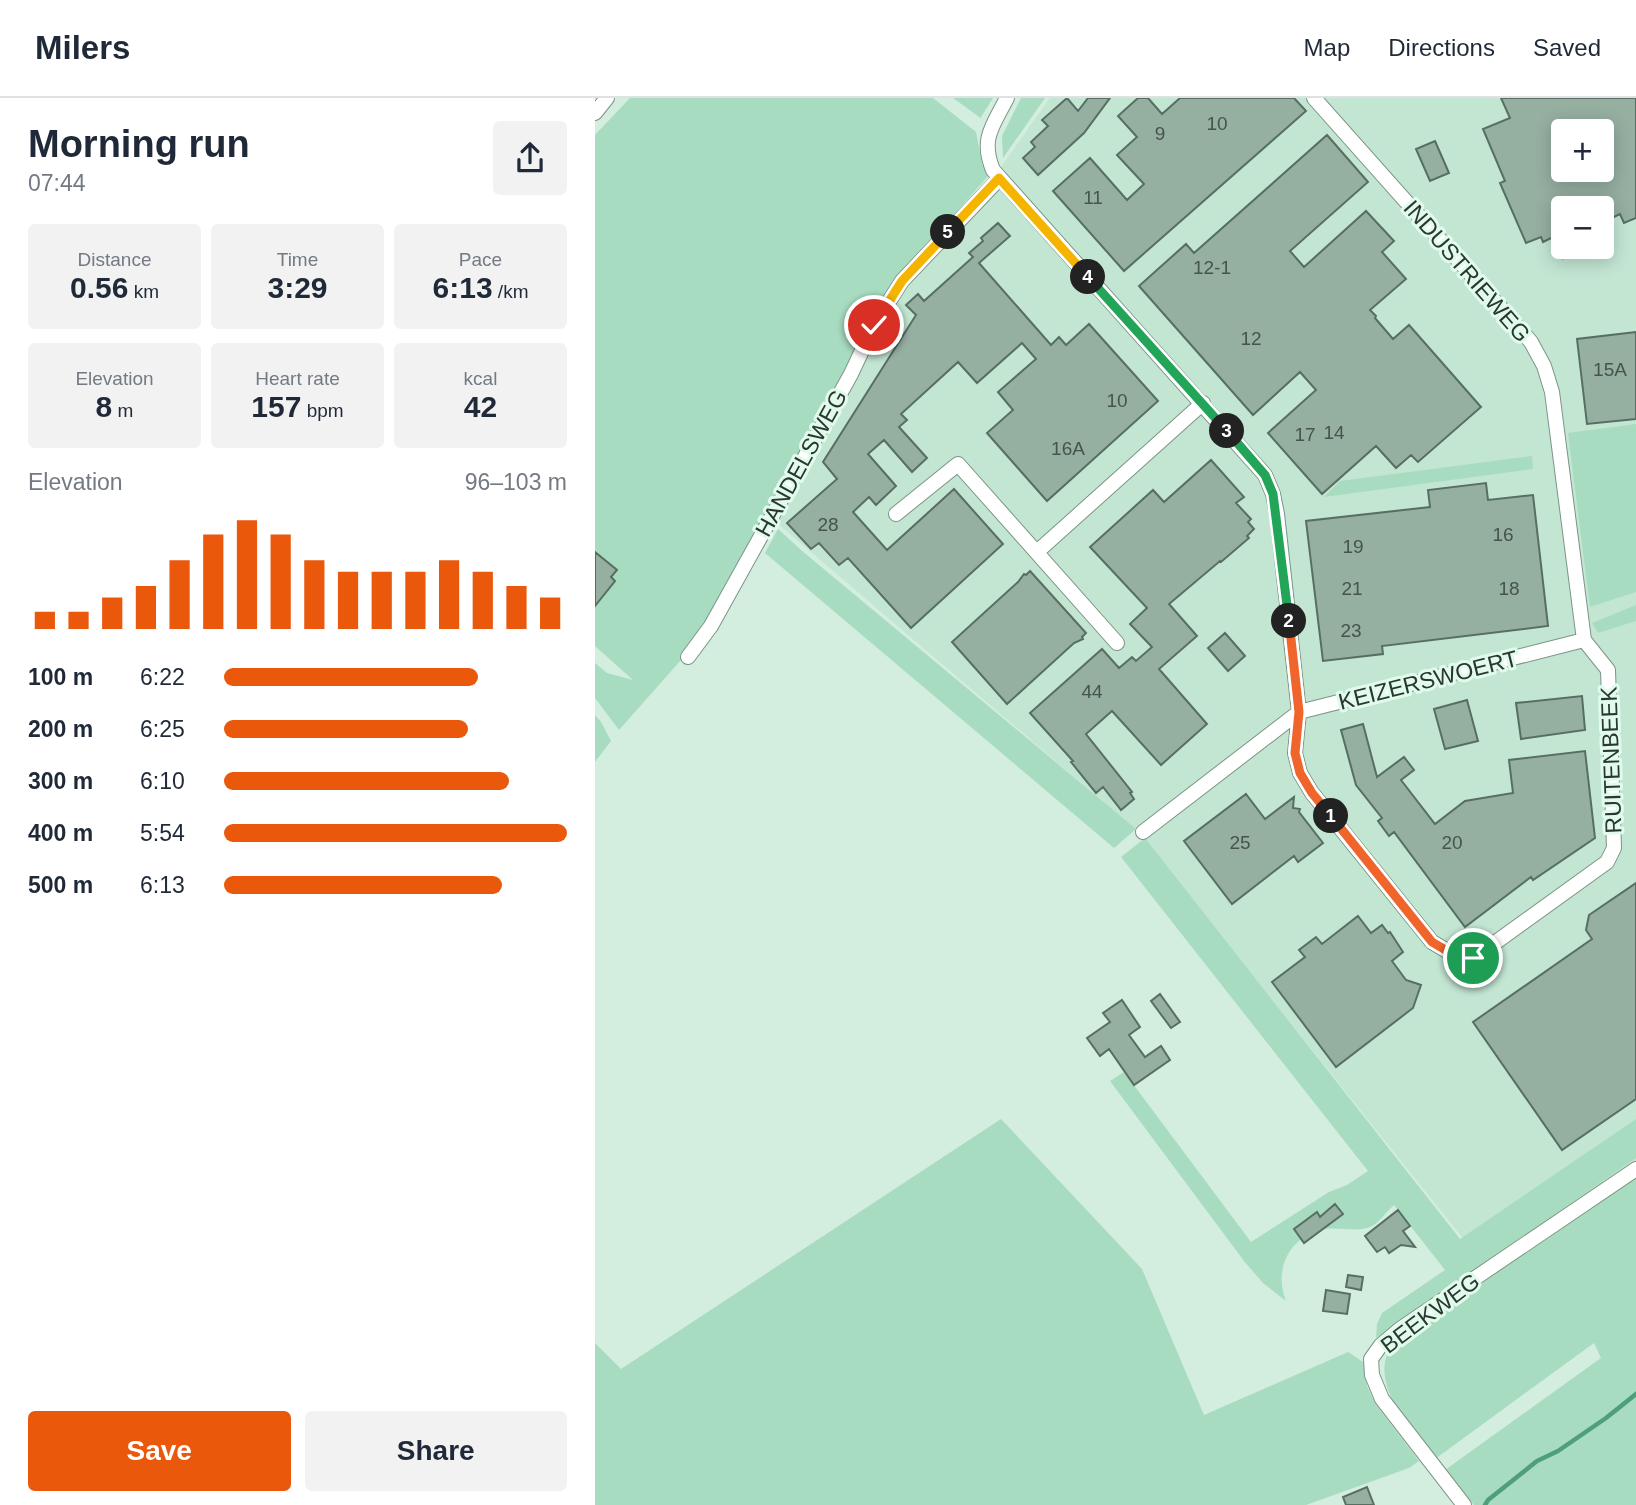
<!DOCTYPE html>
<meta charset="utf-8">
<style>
body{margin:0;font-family:Helvetica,sans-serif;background:#f2f2f3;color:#1f2937;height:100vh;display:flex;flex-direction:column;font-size:26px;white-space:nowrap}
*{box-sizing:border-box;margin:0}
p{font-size:23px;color:#747a83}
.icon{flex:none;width:38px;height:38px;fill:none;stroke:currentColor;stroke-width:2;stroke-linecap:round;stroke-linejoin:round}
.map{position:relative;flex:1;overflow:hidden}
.details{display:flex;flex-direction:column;background:#fff;width:595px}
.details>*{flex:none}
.buttons{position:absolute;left:956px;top:21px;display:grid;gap:14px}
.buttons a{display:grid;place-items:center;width:63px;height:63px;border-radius:7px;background:#fff;box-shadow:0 4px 18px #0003;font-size:35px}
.pin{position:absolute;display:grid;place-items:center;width:60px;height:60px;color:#fff;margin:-30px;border:4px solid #fff;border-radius:50%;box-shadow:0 2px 7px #0007}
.km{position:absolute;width:35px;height:35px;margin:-18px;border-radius:50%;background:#222;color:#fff;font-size:19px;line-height:35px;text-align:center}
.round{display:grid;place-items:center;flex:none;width:74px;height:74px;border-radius:7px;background:#f2f2f3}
.overview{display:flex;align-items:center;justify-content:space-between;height:119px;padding:0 28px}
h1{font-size:38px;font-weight:600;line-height:52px}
.stats{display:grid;grid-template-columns:repeat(3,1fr);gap:10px;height:119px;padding:7px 28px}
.stats div{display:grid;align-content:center;border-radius:7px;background:#f2f2f3;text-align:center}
.stats b{font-size:30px;font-weight:600}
.stats small{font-size:19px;font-weight:400}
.stats p{font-size:19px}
.chart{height:196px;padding:14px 28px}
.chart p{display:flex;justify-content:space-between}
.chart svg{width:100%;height:126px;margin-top:7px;stroke:#ea580c;stroke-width:6}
.action{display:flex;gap:14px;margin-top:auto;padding:14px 28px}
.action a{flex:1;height:80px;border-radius:7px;background:#ea580c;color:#fff;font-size:28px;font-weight:600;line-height:80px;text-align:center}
.action a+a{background:#f2f2f3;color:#1f2937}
ul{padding:0 28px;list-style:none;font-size:23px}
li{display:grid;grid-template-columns:112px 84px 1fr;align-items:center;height:52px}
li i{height:18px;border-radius:9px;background:#ea580c}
header{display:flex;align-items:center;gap:42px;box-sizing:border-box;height:98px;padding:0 35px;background:#fff;border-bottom:2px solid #e0e1e3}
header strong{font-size:33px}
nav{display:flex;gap:38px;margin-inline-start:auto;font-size:24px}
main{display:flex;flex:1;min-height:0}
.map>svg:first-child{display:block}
</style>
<header>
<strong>Milers</strong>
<nav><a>Map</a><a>Directions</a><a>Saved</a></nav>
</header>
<main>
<section class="details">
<div class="overview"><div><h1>Morning run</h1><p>07:44</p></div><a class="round"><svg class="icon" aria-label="share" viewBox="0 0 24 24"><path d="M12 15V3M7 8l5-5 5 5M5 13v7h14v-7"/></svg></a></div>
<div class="stats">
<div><p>Distance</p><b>0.56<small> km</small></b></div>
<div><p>Time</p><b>3:29</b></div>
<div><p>Pace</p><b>6:13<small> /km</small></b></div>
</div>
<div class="stats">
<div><p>Elevation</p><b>8<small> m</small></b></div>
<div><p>Heart rate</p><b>157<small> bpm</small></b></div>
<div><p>kcal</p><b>42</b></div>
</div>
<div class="chart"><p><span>Elevation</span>96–103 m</p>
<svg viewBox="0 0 160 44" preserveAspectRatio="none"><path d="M5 44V38M15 44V38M25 44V33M35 44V29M45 44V20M55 44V11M65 44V6M75 44V11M85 44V20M95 44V24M105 44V24M115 44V24M125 44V20M135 44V24M145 44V29M155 44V33"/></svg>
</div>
<ul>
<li><b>100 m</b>6:22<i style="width:74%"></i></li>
<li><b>200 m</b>6:25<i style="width:71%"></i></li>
<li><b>300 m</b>6:10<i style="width:83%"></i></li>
<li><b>400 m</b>5:54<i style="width:100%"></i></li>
<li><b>500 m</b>6:13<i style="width:81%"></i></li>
</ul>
<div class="action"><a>Save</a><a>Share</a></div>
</section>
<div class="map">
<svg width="1041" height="1407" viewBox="0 0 1041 1407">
<rect width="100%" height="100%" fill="#d3eddf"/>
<path fill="#c3e6d3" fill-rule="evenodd" d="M455,0h586v1070l-150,99 -351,-438 -359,-307 135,-243 77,-94zM968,33h38v39h-38zM968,110h38v39h-38z"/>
<path fill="#a8dcc1" d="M35,0h303l43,34 6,32 7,11 -85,97 -56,90 -34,68 -126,222 -69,78 -24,-32v-35l12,10 26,7 -38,-34v-511z
M358,0h40l-12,19 1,2z
M426,0h24l-42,60 -1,-22z
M1041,326v168l-46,15 -22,-174z
M937,358l1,13 -209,28 16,-16z
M183,431l23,21 335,279 -22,19 -349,-295z
M1041,507v16l-38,12 -6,-10z
M0,617l6,7 10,19 -16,21z
M550,740l315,401 176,-120v39l-260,180 1,-14 5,-11 63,-43 -51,-65c-7,6 -16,19 -24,22 -10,5 -33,0 -45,2 -35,6 -52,40 -39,72l-23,-18 -19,-22 -134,-180 14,-9 127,170 78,-50 18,-7 21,-14 -247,-314z
M406,1021l141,150 62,146 144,-63 15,10 4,24 9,19 43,56 -10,7 -103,37h-711v-162l26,26z
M1041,1079v328h-162l-29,-35 156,-112 -7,-15 -159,116c-22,-30 -69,-75 -43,-114z"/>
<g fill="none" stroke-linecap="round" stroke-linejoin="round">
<path stroke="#4f9f7a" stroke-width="4.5" d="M890,1407l3,-5 49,-39 21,-10 48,-33 30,-24"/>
</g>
<path fill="#95afa1" stroke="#576f62" stroke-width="2" fill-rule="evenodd" d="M472,0l11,13 10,-13h22l-26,35 -46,42 -15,-17 12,-11 -4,-5 17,-16 -6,-6z
M543,0h10l14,16 18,-16h114l12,13 -182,160 -71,-80 37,-33 37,42 17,-16 -27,-29 20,-18 -19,-21z
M906,0h135v120l-12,5 -4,-9 -19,9v-15h-38v51l-10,-22 -10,5 -2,-5 -15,6 -26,-60 5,-2 -22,-52 27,-11zM968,33h38v39h-38z
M732,37l41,47 -78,69 14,16 62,-56 28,30 -12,11 24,27 -36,31 6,6 -1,2 18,21 16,-14 72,82 -63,55 -7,-7 -15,13 -20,-22 -54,48 -54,-61 48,-43 -16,-18 -47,43 -114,-129 47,-42 8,9z
M840,43l14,32 -19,8 -14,-32z
M403,125l12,13 -31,27 72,82 8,-8 7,8 23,-21 69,77 -111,100 -60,-68 26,-23 -15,-18 38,-33 -14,-16 -45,40 -19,-21 -57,52 6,6 -8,7 28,31 -15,14 -28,-32 -16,14 28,32 -20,19 -7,-8 -16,15 34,38 67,-61 49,55 -92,84 -63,-70 -9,7 -20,-22 -8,6 -24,-26 50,-44 -14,-17 93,-147 -10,-10 12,-11 6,7 49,-44 -4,-4 14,-12 -2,-3z
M1041,234v87l-49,5 -10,-85z
M616,362l33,37 -8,6 15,16 -3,3 6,7 -7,7 2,2 -28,24 -1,-1 -51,43 28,32 -38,33 48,55 -46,41 -49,-54 -26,23 46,58 -2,1 4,6 -13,11 -18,-23 -7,6 -25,-31 2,-1 -43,-48 72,-64 17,19 13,-11 4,4 16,-14 -22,-23 17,-16 -57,-61 63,-57 11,12z
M891,385l2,17 45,-5 15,131 -166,20 1,8 -60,7 -17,-140 124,-14 -2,-17z
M0,454l22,18 -6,7 4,4 -20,25z
M435,473l56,62 -4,4 1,2 -9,4 -67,61 -55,-62 66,-60 6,-8 2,1z
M630,535l20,23 -17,15 -20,-23z
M987,598l3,34 -64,9 -5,-36z
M872,602l11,41 -33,8 -11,-40z
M768,626l14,53 27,-20 10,13 -13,10 34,44 30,-23 48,-8 -4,-33 76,-9 10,87 -62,42 -2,-3 -66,50 -71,-95 -5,4 -11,-15 4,-3 -26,-33 -15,-55z
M651,696l19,25 29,-22 -1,11 7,1 -1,3 24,31 -25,19 -4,-6 -62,48 -48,-63z
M1041,785v216l-74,51 -89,-128 119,-83 -6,-9 3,-15z
M763,818l13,17 11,-8 6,8 2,-1 13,20 -11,9 14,19 15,5 -8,23 -77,59 -64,-85 33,-25 -6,-7 17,-13 6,7z
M565,896l20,28 -9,6 -20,-27z
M527,902l18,27 -11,8 16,22 16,-11 9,14 -36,25 -25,-36 -9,7 -13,-18 23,-16 -7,-9z
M740,1106l8,10 -39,29 -10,-14 23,-17 3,5z
M803,1112l12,16 -7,5 12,16 -14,-2 -12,8 -4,-6 -8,5 -12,-16z
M753,1177l15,2 -2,13 -15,-3z
M731,1192l24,4 -3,20 -24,-3z
M772,1389l7,18h-28l-3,-8z"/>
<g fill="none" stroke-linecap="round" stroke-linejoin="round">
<defs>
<path id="street" d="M412,0c-14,27 -27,41 -14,72l272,305 8,19 4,20 22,198 -4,41 5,20 12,20 120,149 22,13 20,3 133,-96 7,-14 -6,-178 -24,-30
M719,0l217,244 13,24 8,26 32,248
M0,15l12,-15
M301,416l62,-50 159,179
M443,453l165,-148
M93,559l23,-31 140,-252 23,-49 28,-44 97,-102
M548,734l156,-120 285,-72
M869,1407l-82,-106 -10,-24 -1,-16 10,-14 19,-16 236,-160"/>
</defs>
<use href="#street" stroke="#7b9486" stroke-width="16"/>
<use href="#street" stroke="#fff" stroke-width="14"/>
</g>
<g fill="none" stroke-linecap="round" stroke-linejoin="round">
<defs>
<path id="split-1" d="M736,718l101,126 22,13 19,3"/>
<path id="split-2" d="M694,523l10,91 -4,41 5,20 12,20 19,23"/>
<path id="split-3" d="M632,333l38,44 8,19 16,127"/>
<path id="split-4" d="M493,179l139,154"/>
<path id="split-5" d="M353,134l51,-54 89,99"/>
<path id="split-6" d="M279,227l28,-44 46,-49"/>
</defs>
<use href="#split-1" stroke="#fff" stroke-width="14"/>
<use href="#split-2" stroke="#fff" stroke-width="14"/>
<use href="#split-3" stroke="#fff" stroke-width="14"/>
<use href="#split-4" stroke="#fff" stroke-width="14"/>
<use href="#split-5" stroke="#fff" stroke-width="14"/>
<use href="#split-6" stroke="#fff" stroke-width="14"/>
<use href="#split-1" stroke="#f0652b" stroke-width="9"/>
<use href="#split-2" stroke="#f0652b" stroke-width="9"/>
<use href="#split-3" stroke="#22a559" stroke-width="9"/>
<use href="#split-4" stroke="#22a559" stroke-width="9"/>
<use href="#split-5" stroke="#f5b400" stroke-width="9"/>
<use href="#split-6" stroke="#f5b400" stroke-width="9"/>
</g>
<g text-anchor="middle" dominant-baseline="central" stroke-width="6" stroke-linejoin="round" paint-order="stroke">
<g font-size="19" fill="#46544c">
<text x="622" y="25">10</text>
<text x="565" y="35">9</text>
<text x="498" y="99">11</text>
<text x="617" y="169">12-1</text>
<text x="656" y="240">12</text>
<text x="1015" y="271">15A</text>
<text x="522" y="302">10</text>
<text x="739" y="334">14</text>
<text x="710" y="336">17</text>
<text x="473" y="350">16A</text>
<text x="233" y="426">28</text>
<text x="908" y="436">16</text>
<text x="758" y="448">19</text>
<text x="757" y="490">21</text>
<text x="914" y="490">18</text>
<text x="756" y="532">23</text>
<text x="497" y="593">44</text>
<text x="645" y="744">25</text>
<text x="857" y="744">20</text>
</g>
<g font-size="23" fill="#2b3630" stroke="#e0fbec">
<text transform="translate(872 173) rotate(49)">INDUSTRIEWEG</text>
<text transform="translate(206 365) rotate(-61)">HANDELSWEG</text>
<text transform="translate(833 582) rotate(-14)">KEIZERSWOERT</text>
<text transform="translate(1016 662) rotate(-92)">RUITENBEEK</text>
<text transform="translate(835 1215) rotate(-37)">BEEKWEG</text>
</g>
</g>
</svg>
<div class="buttons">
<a>+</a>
<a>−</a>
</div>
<div class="pin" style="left:878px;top:860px;background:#1e9e55"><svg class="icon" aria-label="arrive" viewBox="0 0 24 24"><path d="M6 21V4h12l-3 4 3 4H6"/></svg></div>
<div class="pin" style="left:279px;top:227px;background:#d93025"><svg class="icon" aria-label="check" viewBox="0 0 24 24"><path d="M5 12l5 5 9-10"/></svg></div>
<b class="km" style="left:736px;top:718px">1</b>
<b class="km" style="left:694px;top:523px">2</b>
<b class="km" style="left:632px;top:333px">3</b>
<b class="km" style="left:493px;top:179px">4</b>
<b class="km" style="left:353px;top:134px">5</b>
</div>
</main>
